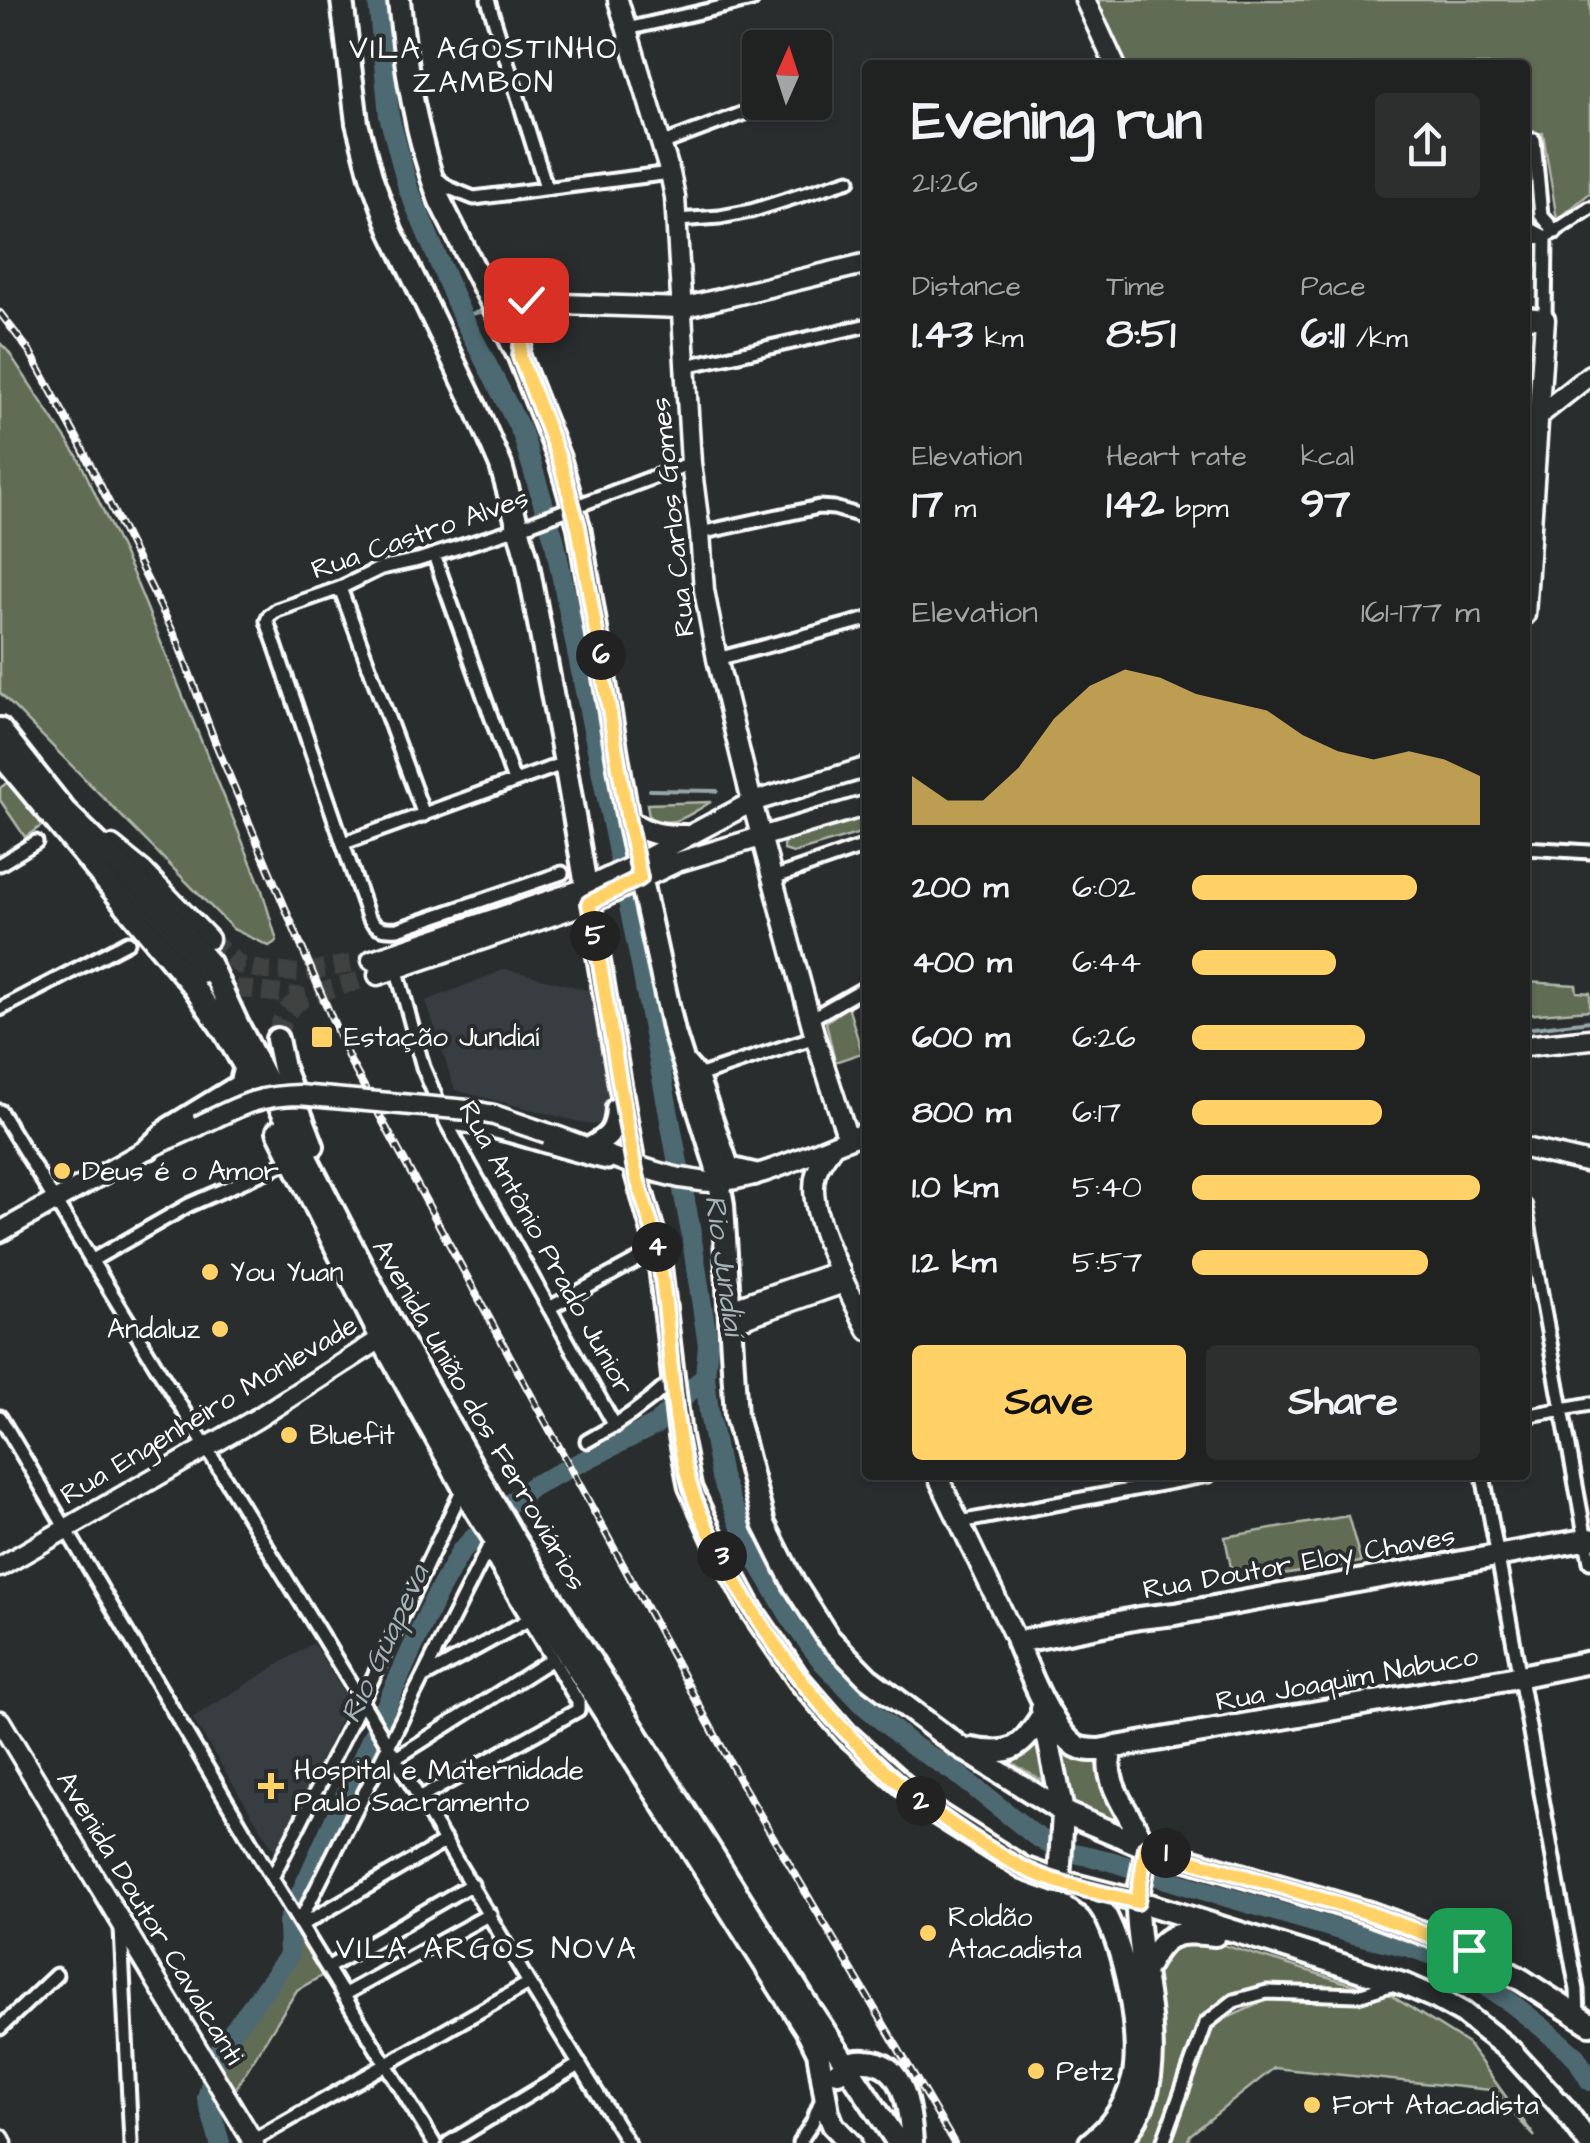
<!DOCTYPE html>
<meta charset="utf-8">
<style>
body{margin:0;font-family:"Architects Daughter",sans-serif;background:#2d2f2f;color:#f1f3f6;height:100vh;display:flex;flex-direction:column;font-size:38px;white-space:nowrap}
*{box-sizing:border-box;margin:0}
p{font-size:32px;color:#a2a4a5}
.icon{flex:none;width:55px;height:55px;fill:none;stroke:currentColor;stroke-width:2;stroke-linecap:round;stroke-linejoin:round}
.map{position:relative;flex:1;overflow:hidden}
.side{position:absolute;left:862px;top:60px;width:668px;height:1420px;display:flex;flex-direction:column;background:#202222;border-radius:10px;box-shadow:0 2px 8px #0004,0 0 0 2px #3d3f40}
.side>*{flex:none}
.needle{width:65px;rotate:3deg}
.buttons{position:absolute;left:742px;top:30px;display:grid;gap:20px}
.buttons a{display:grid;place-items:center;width:90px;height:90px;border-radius:10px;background:#202222;box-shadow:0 2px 8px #0004,0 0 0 2px #3d3f40;font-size:50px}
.pin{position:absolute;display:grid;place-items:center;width:85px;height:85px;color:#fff;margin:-42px;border-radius:20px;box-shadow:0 5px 15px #0006}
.km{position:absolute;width:50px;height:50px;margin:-25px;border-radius:50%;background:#222;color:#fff;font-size:28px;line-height:50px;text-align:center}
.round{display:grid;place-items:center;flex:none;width:105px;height:105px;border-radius:10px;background:#2d2f2f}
.overview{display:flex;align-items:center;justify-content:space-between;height:170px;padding:0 50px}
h1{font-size:55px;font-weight:700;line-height:75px}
.figures{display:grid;grid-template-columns:repeat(3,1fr);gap:15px;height:170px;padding:10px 50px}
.figures div{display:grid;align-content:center}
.figures b{font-size:42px;font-weight:700}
.figures small{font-size:28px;font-weight:400}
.figures p{font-size:28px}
.chart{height:280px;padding:20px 50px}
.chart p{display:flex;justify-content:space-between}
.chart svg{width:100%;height:180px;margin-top:10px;fill:#ffd166;opacity:.7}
.cta{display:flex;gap:20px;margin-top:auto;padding:20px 50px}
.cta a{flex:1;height:115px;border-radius:10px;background:#ffd166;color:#111;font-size:40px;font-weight:700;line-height:115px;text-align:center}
.cta a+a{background:#2d2f2f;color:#f1f3f6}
ul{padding:0 50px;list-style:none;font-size:32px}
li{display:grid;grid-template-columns:160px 120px 1fr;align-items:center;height:75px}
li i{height:25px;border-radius:12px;background:#ffd166}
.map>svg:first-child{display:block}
</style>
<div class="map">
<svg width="1590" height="2143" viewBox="0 0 1590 2143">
<rect width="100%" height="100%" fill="#2a2d2e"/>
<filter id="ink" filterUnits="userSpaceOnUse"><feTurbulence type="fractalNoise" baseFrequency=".01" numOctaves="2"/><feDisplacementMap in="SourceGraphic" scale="20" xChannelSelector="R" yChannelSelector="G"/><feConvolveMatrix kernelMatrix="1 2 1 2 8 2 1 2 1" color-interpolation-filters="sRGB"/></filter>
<g filter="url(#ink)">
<path fill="#393c42" d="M506,969l89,23 15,107 -7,24 -12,2 -136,-35 -29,-89z
M313,1643l36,58 -73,152 -84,-135z"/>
<path fill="#616c53" stroke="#b0b6a9" stroke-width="2.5" d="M1097,0h493v193l-33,27 -14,-87 -13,1 -5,24v-93h-401z
M0,343l8,8 70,106 55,117 128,313 16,54 -8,5 -36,-17 -233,-236z
M15,777l34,44 -24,16 -25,-37v-12z
M711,802c-22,12 -37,28 -62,15l-2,-13z
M867,815v16l-74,22 -9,-3 -1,-4 3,-7z
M1525,982l51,3 1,7 13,1v17l-65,5z
M848,1006l14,47 -27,9 -9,-40z
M1348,1516l13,46 -127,21 -9,-46z
M1052,1730l42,29 26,64 -50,-21z
M1039,1736l9,44 -5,1 -38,-22z
M292,1926l31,49 -26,15 -65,104 -13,-18 13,-31 43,-57 20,-33z
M1182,1939l25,1 157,48 -97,-2 -34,10 -30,24 -45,123h-32l22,-170 13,-25z
M1387,1993l81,51 67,93 -44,-47 -217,-22 -84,67 -3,8h-18l43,-118 57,-26 86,3z"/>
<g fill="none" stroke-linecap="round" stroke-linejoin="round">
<path stroke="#95a6ab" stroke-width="4" d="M462,316l22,-5
M650,790l67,1
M775,803l93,-24
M1525,1029l65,-8"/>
<path stroke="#4e6a73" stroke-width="20" d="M378,0l11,116 19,72 54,128 60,117 32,106 86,421 50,267 18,118 -3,31 4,37 12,64 29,72 45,76 27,36 42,44 46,39 46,29 77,61 24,15 53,12 72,23 168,49 59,14 30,10 71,45 33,26 33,29 14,24
M220,2143l-13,-45 13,-49 69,-93 -1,-34 147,-324 26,-47 40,-41 32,-24 122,-61 50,-49"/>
<path stroke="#3f4243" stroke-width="18" stroke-dasharray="18 9" stroke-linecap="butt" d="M209,939l30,26 27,6 33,2 73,-13
M211,978l16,9 77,10 74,-22"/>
<path stroke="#3f4243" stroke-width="20" stroke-dasharray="20 10" stroke-linecap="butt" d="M277,1039c4,-21 9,-31 27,-42"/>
<defs>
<path id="street" d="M488,0l58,187
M627,29l125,-29
M815,88l1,-1
M1534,140l7,75 15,17
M661,144l113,-42
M433,175l16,13 25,10 196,-25
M677,220l43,-3 31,-6 98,-31
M1525,226l21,11
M1525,238l21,-1 44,-29
M1545,319l1,-82
M686,366l182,-41
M700,533l119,-26 15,1 34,10
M434,555l80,226
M340,588l84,227
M717,659l151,-40
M344,843l221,-80
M1525,848l65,4
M0,864l36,-22
M562,873l-164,56c-14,1 -21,0 -30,-12l-101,-296 2,-5 8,-6 63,-22 41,-20 37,-8 100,-32 173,-65
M773,878l95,-33
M399,978l24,89 24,57 168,302
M0,1009l128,-67
M810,1019l58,-33
M688,1060l13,15 33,95
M701,1075l114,-38
M0,1111l367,599 162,273 99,160
M447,1124c55,4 107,28 161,39
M1525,1206l65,356
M91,1261l98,-56 103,-45
M853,1301l15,-5
M549,1308l109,-59
M1525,1416l65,-12
M0,1417l272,461 162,265
M587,1441c32,-17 59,-36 86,-61
M1483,1475l94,515 1,26
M960,1522l249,-47
M426,1676l102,-56
M396,1758l156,-99
M420,1798l158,-88v-8l-91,-152
M272,1878l90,-177 102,-215
M300,1921l187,-371 12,-9
M302,1925l144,-84
M121,1928l10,215
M327,1968l145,-84
M343,1995l147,-81
M0,2028l56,-53
M252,2141l277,-158
M449,2143l131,-79
M799,2143l13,-20 10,-25
M1163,2143l43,-120 28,-22 33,-9 91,3 36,-11"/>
<path id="secondary" d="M618,0l52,173 5,24 16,266 9,70 4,57 13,69 35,143 63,235 33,102
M1085,0l30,65
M478,276l26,19 13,4 44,5 121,4 186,-45
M1525,317l20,2 -20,296
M519,357c5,-30 13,-41 42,-53
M1537,417l53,-42
M112,846l31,25 66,68
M91,851l46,46 65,76
M372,960l214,-72 46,-22 120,-64 116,-35
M378,975l220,-75 79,-38 191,-57
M1525,1046l65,-7
M547,1133c45,15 87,35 133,45 11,1 21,4 31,4 55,-2 106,-34 157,-50
M832,1147c-6,8 -13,17 -16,27 -12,37 34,120 52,156
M1525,1148l65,15
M0,1232l149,-84 49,-22
M730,1309l110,-38
M731,1325l4,-4 109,-38
M937,1475l80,167
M0,1567l256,-148 134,-86
M0,1721l254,422
M0,2139l2,4"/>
<path id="primary" d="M342,0l15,123 14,53 20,55 85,177 25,58 26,93 38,204 69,403 24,83 22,187 10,51 27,59 35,65 47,69 47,54 84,75 93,59 36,13 78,20 126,39 143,45 30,13 27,15 47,37 55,60 24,33
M399,0c7,70 16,135 41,201l79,156 41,104 19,66 49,294 46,211 42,133 7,40 13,211 28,108 30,60 34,53 40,41 89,67 106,67 83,35 223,66 100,37 53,30 68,44
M0,729l65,82 78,76 66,76 28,60 158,307 116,204 295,469 92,140
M0,754l193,232 31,45 28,48
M628,821c22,13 32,15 57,15
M277,1039l6,29 30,78
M278,1131l103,207 95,172 333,524 9,18 10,60 5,13 17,18
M149,1148l21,-20 70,-43 5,-18
M590,1148c20,-11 26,-17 27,-40
M716,1165l38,9
M1590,1539l-415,75 -36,4 -122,24c11,27 34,87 59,104 7,4 14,4 23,4l408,-71 83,-17
M1042,1709l21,103 -4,69
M1113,1747c-13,29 12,60 25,85 2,5 6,9 7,14 3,12 -8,44 -8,61 1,76 43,173 -19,236
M972,1749c41,8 50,-2 71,-35
M1081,1890c6,4 13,9 18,15 25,34 44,134 34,174 -7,26 -22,48 -43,64
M1144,1972c20,-39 28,-41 71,-37
M838,2072c7,-9 16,-12 28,-11 40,1 44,52 46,82"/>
</defs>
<use href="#street" stroke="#fff" stroke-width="19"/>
<use href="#secondary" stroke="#fff" stroke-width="25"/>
<use href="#primary" stroke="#fff" stroke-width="28"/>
<use href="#street" stroke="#2a2d2e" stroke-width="11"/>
<use href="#secondary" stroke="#2a2d2e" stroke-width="18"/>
<use href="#primary" stroke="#2a2d2e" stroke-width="20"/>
<defs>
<path id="rail" d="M0,313l30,39 48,88 99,200 38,102 134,317 391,722 214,362"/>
</defs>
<use href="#rail" stroke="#fff" stroke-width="8"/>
<use href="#rail" stroke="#2a2d2e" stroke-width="4" stroke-dasharray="11" stroke-linecap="butt"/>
<defs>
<path id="secondary-bridge" d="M198,1126c40,-19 56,-30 101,-31l169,15 26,5 53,18"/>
</defs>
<use href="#secondary-bridge" stroke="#fff" stroke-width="25" stroke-linecap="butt"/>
<use href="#secondary-bridge" stroke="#2a2d2e" stroke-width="18"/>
</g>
</g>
<g fill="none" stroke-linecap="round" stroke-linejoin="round" filter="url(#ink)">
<defs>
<path id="route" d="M526,300l-6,57 40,104 18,65 50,295 12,57 -51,25c17,87 28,175 45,262 5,29 19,58 24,87 14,77 10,158 32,233 8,28 24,57 38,83 68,125 166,231 293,299 35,18 78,25 116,35l9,-55 223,66 100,37"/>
</defs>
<use href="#route" stroke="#fff" stroke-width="20"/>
<use href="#route" stroke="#ffd166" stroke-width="12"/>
</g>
<g fill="#ffd166" stroke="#2a2d2e" stroke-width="4">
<rect x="310" y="1025" width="24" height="24" rx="5"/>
<circle cx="62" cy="1171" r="10"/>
<circle cx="210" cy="1272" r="10"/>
<circle cx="220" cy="1329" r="10"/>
<circle cx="289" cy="1435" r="10"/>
<path d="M266 1771h10v10h10v10h-10v10h-10v-10h-10v-10h10z"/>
<circle cx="928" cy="1933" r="10"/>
<circle cx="1036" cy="2071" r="10"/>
<circle cx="1312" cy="2105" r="10"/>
</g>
<g text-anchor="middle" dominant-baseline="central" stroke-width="8" stroke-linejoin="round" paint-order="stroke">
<g font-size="28" fill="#fff" stroke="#2a2d2e">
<text transform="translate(673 517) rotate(-96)">Rua Carlos Gomes</text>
<text transform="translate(420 534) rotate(-19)">Rua Castro Alves</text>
<text transform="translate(546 1248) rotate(61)">Rua Antônio Prado Junior</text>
<text transform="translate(209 1410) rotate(-31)">Rua Engenheiro Monlevade</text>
<text transform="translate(479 1415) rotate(60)">Avenida União dos Ferroviários</text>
<text transform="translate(1299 1563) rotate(-10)">Rua Doutor Eloy Chaves</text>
<text transform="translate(1347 1679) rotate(-10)">Rua Joaquim Nabuco</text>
<text transform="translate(150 1918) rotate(59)">Avenida Doutor Cavalcanti</text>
</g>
<g font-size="28" fill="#fff" stroke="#2a2d2e" text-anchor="start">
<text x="344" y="1037">Estação Jundiaí</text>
<text x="82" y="1171">Deus é o Amor</text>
<text x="230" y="1272">You Yuan</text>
<text x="200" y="1329" text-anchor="end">Andaluz</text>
<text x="309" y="1435">Bluefit</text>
<text x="294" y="1770">Hospital e Maternidade<tspan x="294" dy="32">Paulo Sacramento</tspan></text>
<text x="948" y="1917">Roldão<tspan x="948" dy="32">Atacadista</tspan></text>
<text x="1056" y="2071">Petz</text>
<text x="1332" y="2105">Fort Atacadista</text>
</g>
<g font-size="30" letter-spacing="2.5" fill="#fff" stroke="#2a2d2e">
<text x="484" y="49">VILA AGOSTINHO<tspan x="484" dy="34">ZAMBON</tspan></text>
<text x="487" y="1949">VILA ARGOS NOVA</text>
</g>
<g font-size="30" font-style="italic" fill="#a6b4b9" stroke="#2a2d2e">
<text transform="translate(724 1265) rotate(82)">Rio Jundiaí</text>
<text transform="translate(385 1644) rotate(-65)">Rio Guapeva</text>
</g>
</g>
</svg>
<div class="buttons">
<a><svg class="needle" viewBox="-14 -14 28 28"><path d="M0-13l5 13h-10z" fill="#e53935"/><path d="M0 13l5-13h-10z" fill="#a2a4a5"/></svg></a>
</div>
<div class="pin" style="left:1469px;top:1950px;background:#1e9e55"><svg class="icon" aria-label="arrive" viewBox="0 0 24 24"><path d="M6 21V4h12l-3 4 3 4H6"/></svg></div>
<div class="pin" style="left:526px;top:300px;background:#d93025"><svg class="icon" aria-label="check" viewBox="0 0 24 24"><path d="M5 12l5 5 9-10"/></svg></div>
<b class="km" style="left:1166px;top:1853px">1</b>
<b class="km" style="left:921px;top:1801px">2</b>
<b class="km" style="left:722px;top:1556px">3</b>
<b class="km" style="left:657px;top:1247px">4</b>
<b class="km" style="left:595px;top:936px">5</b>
<b class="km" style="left:601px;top:655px">6</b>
<section class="side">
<div class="overview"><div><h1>Evening run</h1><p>21:26</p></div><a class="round"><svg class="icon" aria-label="share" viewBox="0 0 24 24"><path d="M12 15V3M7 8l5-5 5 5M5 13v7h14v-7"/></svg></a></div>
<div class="figures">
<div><p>Distance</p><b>1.43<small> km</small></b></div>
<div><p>Time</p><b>8:51</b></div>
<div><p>Pace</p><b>6:11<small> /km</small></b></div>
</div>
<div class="figures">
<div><p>Elevation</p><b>17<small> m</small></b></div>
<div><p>Heart rate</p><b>142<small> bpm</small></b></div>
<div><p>kcal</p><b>97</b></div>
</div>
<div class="chart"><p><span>Elevation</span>161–177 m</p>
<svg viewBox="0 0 160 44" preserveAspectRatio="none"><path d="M0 44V32L10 38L20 38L30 30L40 18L50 10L60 6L70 8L80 12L90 14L100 16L110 22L120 26L130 28L140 26L150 28L160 32V44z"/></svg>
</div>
<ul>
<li><b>200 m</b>6:02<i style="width:78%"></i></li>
<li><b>400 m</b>6:44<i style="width:50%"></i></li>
<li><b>600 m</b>6:26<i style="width:60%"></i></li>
<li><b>800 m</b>6:17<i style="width:66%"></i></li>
<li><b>1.0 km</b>5:40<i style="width:100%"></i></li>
<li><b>1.2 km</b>5:57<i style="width:82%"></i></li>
</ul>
<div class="cta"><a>Save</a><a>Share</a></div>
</section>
</div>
